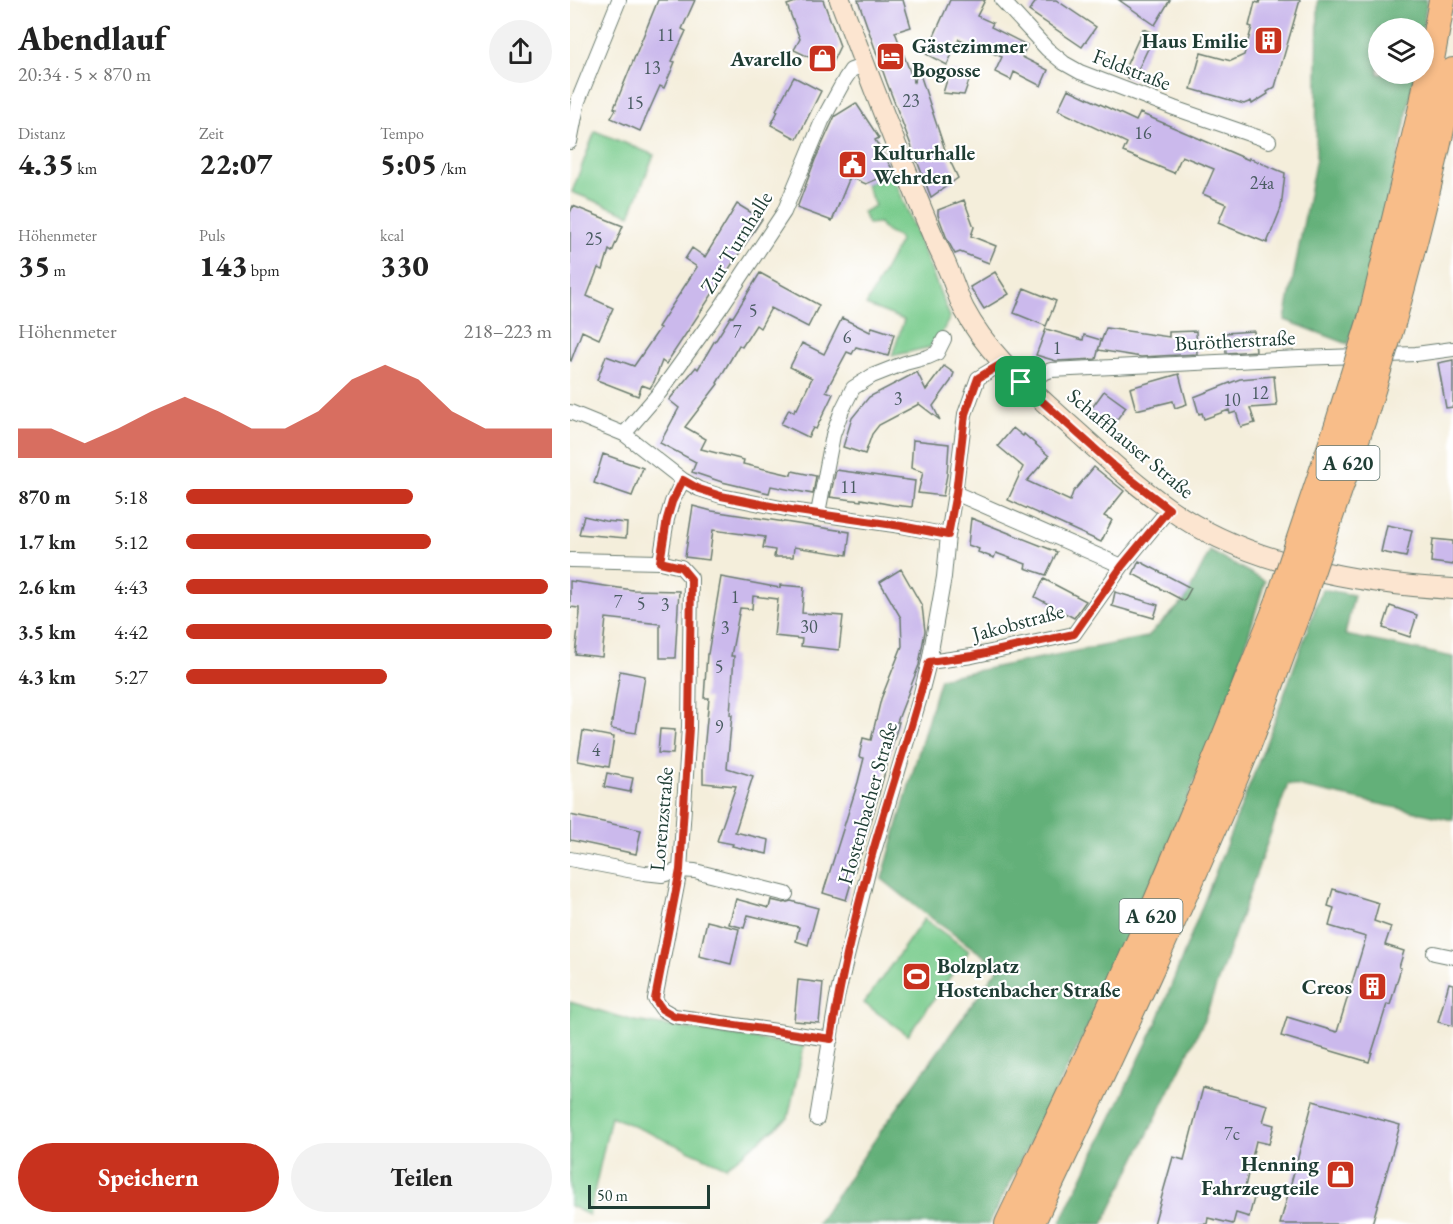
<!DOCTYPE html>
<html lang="de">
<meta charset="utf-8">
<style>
body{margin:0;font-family:"EB Garamond",serif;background:#f2f2f2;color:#222;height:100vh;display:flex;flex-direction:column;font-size:22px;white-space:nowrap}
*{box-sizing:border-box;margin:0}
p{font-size:20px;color:#767676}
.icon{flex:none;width:33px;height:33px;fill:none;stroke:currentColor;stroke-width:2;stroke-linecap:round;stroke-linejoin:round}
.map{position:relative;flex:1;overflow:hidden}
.drawer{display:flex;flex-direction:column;background:#fff;width:570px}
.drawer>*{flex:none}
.buttons{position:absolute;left:798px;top:18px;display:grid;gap:12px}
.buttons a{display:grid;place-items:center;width:66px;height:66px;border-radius:50%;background:#fff;box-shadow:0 3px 9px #0003;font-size:30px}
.scale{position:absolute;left:18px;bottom:15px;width:122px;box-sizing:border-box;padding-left:6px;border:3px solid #1f3d34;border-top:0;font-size:16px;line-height:21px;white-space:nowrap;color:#1f3d34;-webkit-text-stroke:4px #fff;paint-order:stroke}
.pin{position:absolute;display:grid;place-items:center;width:51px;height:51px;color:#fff;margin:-26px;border-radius:12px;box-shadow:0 3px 9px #0006}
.round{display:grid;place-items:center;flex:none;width:63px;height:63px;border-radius:32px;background:#f2f2f2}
.overview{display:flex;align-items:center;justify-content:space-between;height:102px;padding:0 18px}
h1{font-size:33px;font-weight:800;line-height:45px}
.stats{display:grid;grid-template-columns:repeat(3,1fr);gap:9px;height:102px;padding:6px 18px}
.stats div{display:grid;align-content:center}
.stats b{font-size:30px;font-weight:800}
.stats small{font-size:16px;font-weight:400}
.stats p{font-size:16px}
.chart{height:168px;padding:12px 18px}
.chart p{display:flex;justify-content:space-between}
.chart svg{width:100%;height:108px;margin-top:6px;fill:#c8321e;opacity:.7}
.cta{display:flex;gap:12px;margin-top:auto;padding:12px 18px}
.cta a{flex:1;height:69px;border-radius:36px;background:#c8321e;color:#fff;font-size:24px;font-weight:800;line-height:69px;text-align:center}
.cta a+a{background:#f2f2f2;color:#222}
ul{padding:0 18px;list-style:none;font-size:20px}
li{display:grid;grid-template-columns:96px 72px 1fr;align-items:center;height:45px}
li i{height:15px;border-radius:8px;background:#c8321e}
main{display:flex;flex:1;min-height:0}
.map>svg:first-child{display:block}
</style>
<main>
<section class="drawer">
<div class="overview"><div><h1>Abendlauf</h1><p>20:34 · 5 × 870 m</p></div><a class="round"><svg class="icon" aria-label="share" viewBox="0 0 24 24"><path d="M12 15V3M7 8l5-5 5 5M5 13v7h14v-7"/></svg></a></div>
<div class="stats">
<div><p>Distanz</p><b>4.35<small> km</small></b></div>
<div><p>Zeit</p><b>22:07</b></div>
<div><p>Tempo</p><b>5:05<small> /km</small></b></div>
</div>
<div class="stats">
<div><p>Höhenmeter</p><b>35<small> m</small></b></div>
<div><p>Puls</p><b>143<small> bpm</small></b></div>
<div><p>kcal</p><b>330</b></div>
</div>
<div class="chart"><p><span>Höhenmeter</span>218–223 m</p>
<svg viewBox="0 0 160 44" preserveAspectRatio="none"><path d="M0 44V32L10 32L20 38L30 32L40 25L50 19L60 25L70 32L80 32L90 25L100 12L110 6L120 12L130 25L140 32L150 32L160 32V44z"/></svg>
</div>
<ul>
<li><b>870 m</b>5:18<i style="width:62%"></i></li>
<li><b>1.7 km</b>5:12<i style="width:67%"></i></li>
<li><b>2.6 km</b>4:43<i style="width:99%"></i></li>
<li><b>3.5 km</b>4:42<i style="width:100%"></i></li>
<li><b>4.3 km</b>5:27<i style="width:55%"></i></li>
</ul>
<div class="cta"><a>Speichern</a><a>Teilen</a></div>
</section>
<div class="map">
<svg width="883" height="1224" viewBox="0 0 883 1224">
<rect width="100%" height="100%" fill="#fff"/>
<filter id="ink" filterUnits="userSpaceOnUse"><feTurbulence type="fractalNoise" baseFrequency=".0167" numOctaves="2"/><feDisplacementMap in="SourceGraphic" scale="12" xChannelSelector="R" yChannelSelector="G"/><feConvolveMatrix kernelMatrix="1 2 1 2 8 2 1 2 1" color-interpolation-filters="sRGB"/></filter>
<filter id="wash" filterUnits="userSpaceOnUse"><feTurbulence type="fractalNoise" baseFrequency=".008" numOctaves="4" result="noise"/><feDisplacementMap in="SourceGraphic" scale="24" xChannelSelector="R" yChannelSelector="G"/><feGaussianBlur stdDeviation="1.35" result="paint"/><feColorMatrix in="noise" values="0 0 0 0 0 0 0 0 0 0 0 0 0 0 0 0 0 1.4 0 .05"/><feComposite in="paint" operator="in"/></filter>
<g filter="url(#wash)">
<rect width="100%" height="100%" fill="#f4eedb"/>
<path fill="#7acc8e" stroke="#4c8461" stroke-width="1.5" d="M25,131l59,24 -24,60 -58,-23z
M322,173l58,144 -15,29 -43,10 12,-36 -38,-15 34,-64 -2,-4c-9,-3 -14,-6 -19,-14l-11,1 -5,-12 12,-6 -9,-22z
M354,919l45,32 -61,84 -44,-32z
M0,1002l64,19 170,25 -16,72 -62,49 -115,-51 -22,99 -19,-9z"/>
<path fill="#63b079" stroke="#417656" stroke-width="1.5" d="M748,0h109l-4,28h-45v46h37l-16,78 -28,122 -23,70 -63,-24 31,-162z
M640,551l55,30 -33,108 -109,268 -134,267h-172l66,-96 116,-161 -76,-55 -41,-33 58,-201 207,-41 37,-36z
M752,589l32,6 -9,40 108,22v163l-165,-36 -85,239 -100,201h-43l97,-202 118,-302z"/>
<g id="blocks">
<path fill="#cbb9ec" d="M88,0h37l-13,29 4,2 -14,30 3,1 -11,26 -4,-2 -20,45 -29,-13 5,-9 -2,-1z
M231,0h22l17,46 -10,21 -36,-17 6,-11 -13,-34z
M288,0h45l8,27 -16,5 19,50 5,-11 26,79 13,28 -27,19 -44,-114z
M380,0h35l-8,16 16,7 -2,4 36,18 -5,12 26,13 -7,16 -27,-14 -3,8 -16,-8 7,-15 -43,-18 -12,26 -21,-11z
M467,0h19l40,27 -14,20 -53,-36z
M549,0h51l-15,25z
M690,0h40l-25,87 -8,5 1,2 -16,10 -1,-3 -7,3 -53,-15 10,-36 30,8 13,-6 8,-28 -3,-1 6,-24 4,1z
M573,29l12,5 -22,46 -11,-5z
M380,70l21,5 -7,20 -21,-2z
M224,77l27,14 -24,48 -26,-14 7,-14 -2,-1z
M498,89l68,32 4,-8 109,47v-2l36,15 -4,35 -14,35 -49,-20 8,-19 -23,-10 11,-25 -32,-13 -8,17 -51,-21 4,-9 -69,-33z
M286,103l23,35 -4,2 19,32 -28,12 -16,-7 -18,44 -35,-13 18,-48 20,-44z
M394,200l10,27 -3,9 25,10 -7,17 -29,-11 -5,2 -8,-15 -9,-24v-5z
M167,204l25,15 -96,145 -4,-3 -8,21 -4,6 -8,-3 -4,11 -41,-16 9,-24 28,10 26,-38 -2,-1 39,-60 -12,-8 7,-11 13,9z
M3,206l50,20 -11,26 -3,-2 -6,20 -5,-2 -11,28 26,12 -14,31 -17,-8 -11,30 -1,-1v-147z
M425,272l14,22 -25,15 -14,-22z
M190,273l59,32 -11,22 -37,-19 -11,20 -4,-3 -14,22 -3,-2 -22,38 1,1 -33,43 21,12 -5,10 43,11 -1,4 48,11 1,-4 24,5 -3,18 -42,-8 -2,7 -47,-11 -30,-10 4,-10 -36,-19 19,-35 -10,-8 27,-33 2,2 17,-29h1l15,-24 2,1z
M454,288l32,13 -10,25 -32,-13z
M272,318l28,14 2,-5 22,7 -6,22 -32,-9 -4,7 -5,-2 -21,39 7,3 -17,35 -3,-1 -5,9 -27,-13 8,-15 5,3 1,-4 2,1 15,-31 -22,-11 12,-24 22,11z
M536,328l63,9v-5l27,-1 1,23 -56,3 -43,-7z
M476,329l37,11 1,-5 17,5 -5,19 -40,2 -20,-6z
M684,331l2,20 -30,2 -1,-20z
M883,360v47l-7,1 -8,-45z
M374,366l10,7 -3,8 -18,25 7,14 -21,-16 -40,21 -7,9 -7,20 -22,-7 9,-29 17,-21 48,-25 9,18z
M609,374l8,30 -12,4 -2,-7 -37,9 -6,-22z
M704,376l3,30 -27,2 5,15 -14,4 -5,-15 -6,2 -1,-4 -25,9 -2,-6 -3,1 -5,-17 46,-18z
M534,391l22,16 -16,22 -22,-16z
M443,428l10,8 1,-2 25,22 -22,25 43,20 3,-9 21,-25 30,24 -20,25 8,4 -11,22 -93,-42 15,-33 -25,-21z
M343,440l36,4 -2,31 -4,21 -25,-3 5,-21 -12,-4z
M33,454l40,14 -11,28 -38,-13z
M266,470l79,11 -3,26 -19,-2 -32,-6v2l-31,-4z
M123,506l19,5 138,21 -3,23 -53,-8 -1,10h-19l1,-7 -12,-2 2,-11 -52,-7 -4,30 -24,-3z
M14,516l21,5 22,2 -1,15 -47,-4z
M401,518l86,34 -11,23 -21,-7 1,-4 -30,-11 -2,5 -16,-6 1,-3 -11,-4z
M817,525l25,5 -6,27 -25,-5z
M863,539l20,2v24l-22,-3z
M569,561l52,27 -7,13 -51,-27z
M331,569l21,37 3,25 -6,34 -22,57h2l-5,17 -19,69 -14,46 -1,-1 -14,47 -23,-7 35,-111 6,-24 -5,-1 4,-19 8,2 10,-41 21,-53 -1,-28 -21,-36z
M151,577l59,11v-3l24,2 -2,26 41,3 -4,34 -38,-4 1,-7 -28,-3 4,-37 -25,-3 -1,13 -12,-1 -9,48h3l-4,59h2l-5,53 26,8 -18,56 34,8 -2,14 -35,-8 1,-2 -16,-3 19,-55 -33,-3v-22l6,-63h-5l3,-44h1z
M474,579l42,22 -12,17 -39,-21z
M0,581l63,9 46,1 -4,67h-15v-34l-54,-6 -4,39 -27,-3 5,-41 -1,-1v-4l-9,-1z
M545,592l43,13 -4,13 -42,-12z
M820,606l27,9 -7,22 -27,-9z
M50,671l25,5 -9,57 -25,-4z
M90,729l15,1 -2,24 -15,-1z
M13,731l31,6 -5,30 -31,-6z
M37,773l26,5 -3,14 -26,-5z
M0,815l71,15 -5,24 -66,-14z
M763,889l46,14 -5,18 17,6 -6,18 19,6 -5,16 2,1 -11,37 -3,-1 -18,58 -88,-26 6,-19 50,15 29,-95 -37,-11 5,-18 -6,-2z
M166,899l33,9 2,-8 13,3 7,-2 27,7 -10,37 -12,-4 3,-14 -51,-12 -4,13 -15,-4z
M137,921l32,8 -8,35 -32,-8z
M228,980l25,3 -4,40 -25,-2z
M879,983l4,1v42l-15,-4z
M633,1088l65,17 -5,17 11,3 -5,19 -13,-3 -13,54 11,3 -5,19 -13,-4 -3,11 -25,-6 -1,6h-53l19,-67 11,3z
M743,1101l87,24 -28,99h-92z"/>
</g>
</g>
<g filter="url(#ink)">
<use href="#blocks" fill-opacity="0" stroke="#6a7b6e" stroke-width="1.5"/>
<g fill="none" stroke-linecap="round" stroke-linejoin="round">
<defs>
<path id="street" d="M432,0l45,49 17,14 16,9 94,36 95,33
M0,142l8,-41 41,-101
M451,382l30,-12 249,-12 116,-4 37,-5
M0,412l54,22 59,46 16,9 22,7 70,14 110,16 47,9
M54,434l36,-42 61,-85 63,-95 38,-91 23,-42 6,-9 14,-5
M113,480l-11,22 -5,17 -7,43 21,5 10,11 -2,149 -9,143 -25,129 7,10 12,7 157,23
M385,493l167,73
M248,513l15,-78 9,-25 11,-22 19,-12 33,-13 23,-6 9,-4 7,-14
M0,560l90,2
M359,662l43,-6 102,-22 48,-68 47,-57
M0,859l74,14 18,2 18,-5 15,1 91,23
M864,953l19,4
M247,1119l20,-122 32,-129 50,-167 10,-39 15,-85 4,-42 7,-42 10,-79 13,-36 25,-15"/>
<path id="secondary" d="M270,0c31,81 61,161 95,241 6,12 12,25 17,38 4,10 7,20 12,30 24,46 64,78 101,112 34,30 66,61 103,87 78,56 191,76 285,81"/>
<path id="highway" d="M801,319l52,-216 19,-103
M823,320c23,-83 44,-165 60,-249
M438,1224c40,-84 81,-167 118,-252 54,-122 104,-246 153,-371
M461,1224c71,-150 143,-300 207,-454 22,-54 41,-110 62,-165"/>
</defs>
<use href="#street" stroke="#6a7b6e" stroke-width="16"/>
<use href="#secondary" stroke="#6a7b6e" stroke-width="22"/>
<use href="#highway" stroke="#6a7b6e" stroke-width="28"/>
<use href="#street" stroke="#fff" stroke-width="14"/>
<use href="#secondary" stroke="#fce5d0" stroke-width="20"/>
<use href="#highway" stroke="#f8bd89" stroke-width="26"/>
<defs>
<path id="highway-bridge" d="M709,601l58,-173 34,-109
M730,605l66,-195 27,-90"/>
</defs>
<use href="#highway-bridge" stroke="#6a7b6e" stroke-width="28" stroke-linecap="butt"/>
<use href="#highway-bridge" stroke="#f8bd89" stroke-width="26"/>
</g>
</g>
<g fill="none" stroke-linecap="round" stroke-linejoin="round" filter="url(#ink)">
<defs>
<path id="route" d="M433,363l18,19 94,85 54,42 -47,57 -48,68 -102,22 -43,6c-18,70 -42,137 -61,207 -15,56 -28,113 -37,170l-157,-23 -12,-7 -7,-10 25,-129 9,-143 2,-148 -10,-12 -21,-5 7,-43 5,-17 11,-22 16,9 22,7 70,14 110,16 47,9 8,-42 9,-79 13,-36z"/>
</defs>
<use href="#route" stroke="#fff" stroke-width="12"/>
<use href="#route" stroke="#c8321e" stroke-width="8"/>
</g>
<defs>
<symbol id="building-square" viewBox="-11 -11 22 22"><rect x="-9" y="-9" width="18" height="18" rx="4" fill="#c8321e" stroke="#fff"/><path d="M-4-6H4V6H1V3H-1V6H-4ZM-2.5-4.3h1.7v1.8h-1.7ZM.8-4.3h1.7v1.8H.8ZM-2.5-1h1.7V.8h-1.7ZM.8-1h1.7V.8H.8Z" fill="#fff"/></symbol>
<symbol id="hotel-square" viewBox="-11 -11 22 22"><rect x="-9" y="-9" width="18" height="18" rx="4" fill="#c8321e" stroke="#fff"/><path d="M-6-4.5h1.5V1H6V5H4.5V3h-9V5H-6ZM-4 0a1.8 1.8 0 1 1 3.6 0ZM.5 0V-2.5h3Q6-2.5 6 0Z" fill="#fff"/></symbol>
<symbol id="shop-square" viewBox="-11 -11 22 22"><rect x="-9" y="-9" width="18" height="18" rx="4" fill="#c8321e" stroke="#fff"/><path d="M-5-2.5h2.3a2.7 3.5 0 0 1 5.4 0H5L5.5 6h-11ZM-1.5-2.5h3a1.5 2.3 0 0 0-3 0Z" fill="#fff"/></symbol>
<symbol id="civic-square" viewBox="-11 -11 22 22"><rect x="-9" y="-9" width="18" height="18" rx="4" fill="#c8321e" stroke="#fff"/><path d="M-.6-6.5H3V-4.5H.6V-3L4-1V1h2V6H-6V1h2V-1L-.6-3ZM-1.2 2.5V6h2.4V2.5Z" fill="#fff"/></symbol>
<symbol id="stadium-square" viewBox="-11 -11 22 22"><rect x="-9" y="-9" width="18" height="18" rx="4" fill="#c8321e" stroke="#fff"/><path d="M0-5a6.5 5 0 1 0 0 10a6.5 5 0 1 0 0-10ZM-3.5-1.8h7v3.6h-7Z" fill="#fff"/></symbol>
</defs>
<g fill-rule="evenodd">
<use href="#building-square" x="682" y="24" width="33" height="33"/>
<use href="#hotel-square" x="304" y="40" width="33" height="33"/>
<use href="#shop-square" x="236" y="42" width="33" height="33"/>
<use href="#civic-square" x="266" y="148" width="33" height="33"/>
<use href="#stadium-square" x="330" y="960" width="33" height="33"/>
<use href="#building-square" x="786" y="970" width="33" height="33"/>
<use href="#shop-square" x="754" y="1158" width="33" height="33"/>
</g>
<g text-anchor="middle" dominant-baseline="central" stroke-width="4.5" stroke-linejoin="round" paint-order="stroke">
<g font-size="18" fill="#4a5c62">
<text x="96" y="34">11</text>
<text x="82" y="67">13</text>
<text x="341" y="100">23</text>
<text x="65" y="102">15</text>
<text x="573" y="132">16</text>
<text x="692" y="182">24a</text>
<text x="24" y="238">25</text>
<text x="183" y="310">5</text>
<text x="167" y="331">7</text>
<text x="277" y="336">6</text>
<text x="487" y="347">1</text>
<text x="690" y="392">12</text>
<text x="328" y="398">3</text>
<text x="662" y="399">10</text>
<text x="279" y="486">11</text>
<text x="165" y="596">1</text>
<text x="48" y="601">7</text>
<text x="71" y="603">5</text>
<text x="95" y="604">3</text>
<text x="239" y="626">30</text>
<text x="155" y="627">3</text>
<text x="149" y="666">5</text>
<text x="149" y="726">9</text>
<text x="26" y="749">4</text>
<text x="662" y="1133">7c</text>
</g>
<g fill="#fff" stroke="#627771" stroke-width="1.5">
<rect x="746.5" y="446" width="63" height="34" rx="4.5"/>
<rect x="549.5" y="899" width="63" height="34" rx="4.5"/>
</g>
<g font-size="20" font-weight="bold" fill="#1f3d34">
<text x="778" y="463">A 620</text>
<text x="581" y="916">A 620</text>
</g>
<g font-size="21" font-weight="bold" fill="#1f3d34" stroke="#fff" text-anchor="end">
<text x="678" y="40">Haus Emilie</text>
<text x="342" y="45" text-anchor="start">Gästezimmer<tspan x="342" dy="24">Bogosse</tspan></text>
<text x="232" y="58">Avarello</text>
<text x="303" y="152" text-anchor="start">Kulturhalle<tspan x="303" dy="24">Wehrden</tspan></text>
<text x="367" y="965" text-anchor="start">Bolzplatz<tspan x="367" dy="24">Hostenbacher Straße</tspan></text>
<text x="782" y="986">Creos</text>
<text x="749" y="1163">Henning<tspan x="749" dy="24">Fahrzeugteile</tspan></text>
</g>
<g font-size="21" fill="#1f3d34" stroke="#fff">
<text transform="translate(562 69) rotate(21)">Feldstraße</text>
<text transform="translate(166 242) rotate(-58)">Zur Turnhalle</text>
<text transform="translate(665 340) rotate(-3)">Burötherstraße</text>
<text transform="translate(561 443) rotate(40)">Schaffhauser Straße</text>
<text transform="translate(448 622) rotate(-15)">Jakobstraße</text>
<text transform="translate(297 803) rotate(-74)">Hostenbacher Straße</text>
<text transform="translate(91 819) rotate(-85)">Lorenzstraße</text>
</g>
</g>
</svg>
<div class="buttons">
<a><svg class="icon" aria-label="layers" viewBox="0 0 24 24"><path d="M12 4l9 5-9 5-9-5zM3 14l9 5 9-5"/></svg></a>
</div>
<div class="scale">50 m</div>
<div class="pin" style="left:451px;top:382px;background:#1e9e55"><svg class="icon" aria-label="arrive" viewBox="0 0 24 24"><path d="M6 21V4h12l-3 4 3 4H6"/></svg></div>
</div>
</main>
